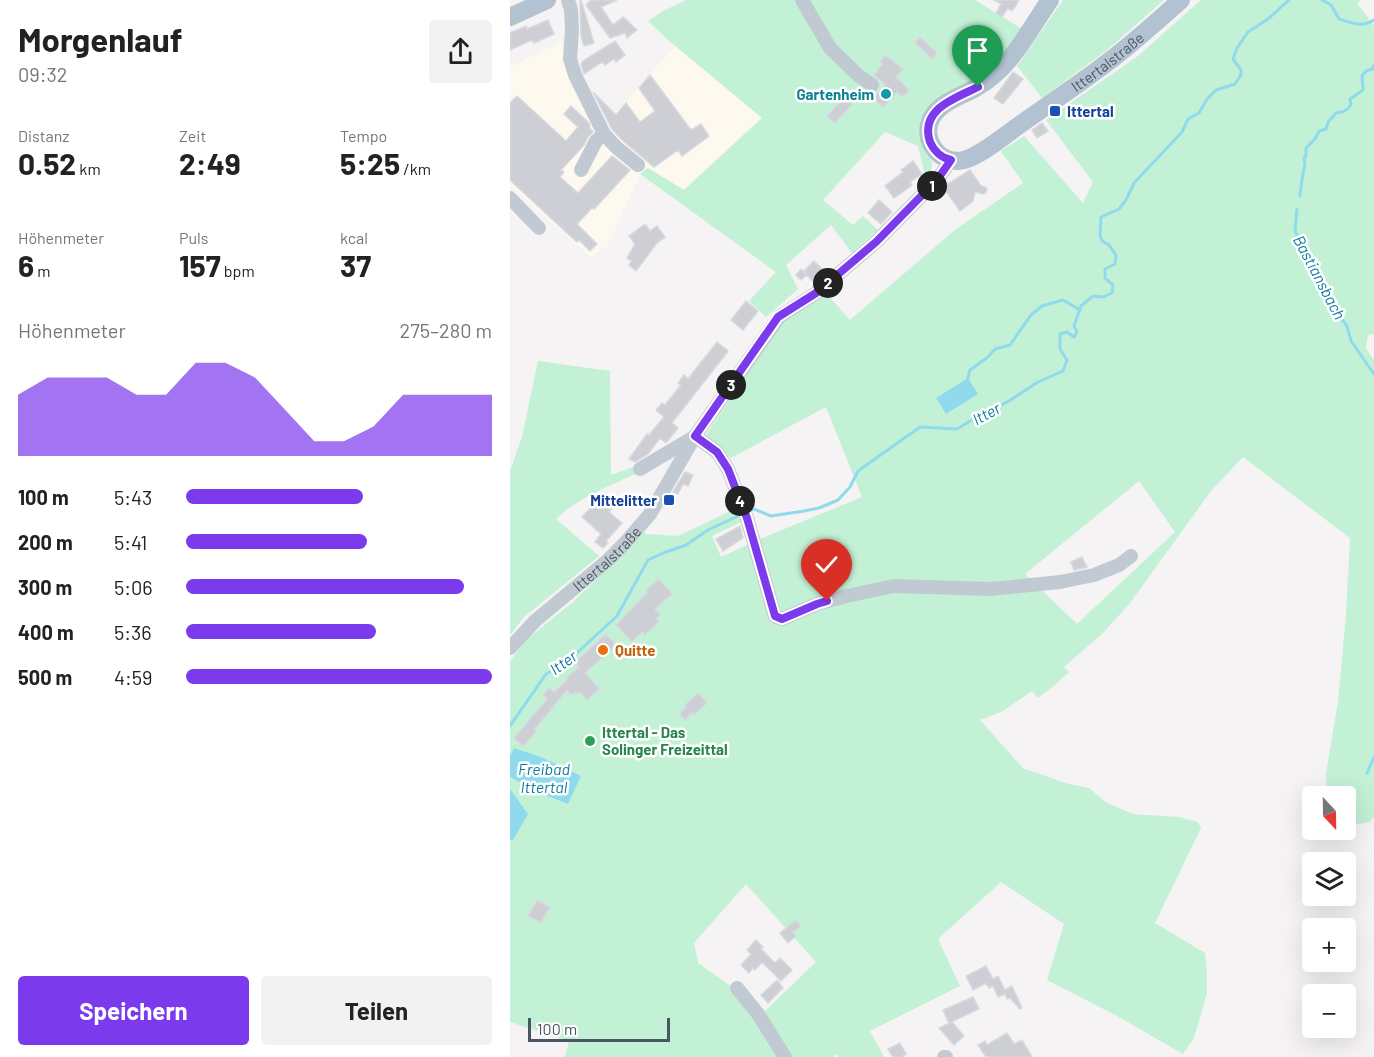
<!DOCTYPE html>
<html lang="de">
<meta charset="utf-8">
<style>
body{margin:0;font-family:Barlow,sans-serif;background:#f2f2f2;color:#222;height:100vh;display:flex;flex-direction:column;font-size:22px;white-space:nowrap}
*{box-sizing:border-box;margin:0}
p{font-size:20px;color:#767676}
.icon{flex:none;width:33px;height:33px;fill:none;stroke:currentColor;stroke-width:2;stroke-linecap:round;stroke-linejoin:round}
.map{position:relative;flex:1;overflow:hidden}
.panel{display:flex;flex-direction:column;background:#fff;width:510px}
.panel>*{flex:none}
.needle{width:39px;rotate:158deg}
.fabs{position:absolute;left:792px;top:786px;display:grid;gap:12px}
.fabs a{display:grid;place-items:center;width:54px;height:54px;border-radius:6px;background:#fff;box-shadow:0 6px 24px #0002;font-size:30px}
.scale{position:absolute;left:18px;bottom:15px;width:142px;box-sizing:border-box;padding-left:6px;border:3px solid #4a5661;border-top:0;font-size:16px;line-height:21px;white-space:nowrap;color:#4a5661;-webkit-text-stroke:4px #fff;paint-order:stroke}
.pin{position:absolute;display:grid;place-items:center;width:51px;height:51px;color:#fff;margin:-62px -26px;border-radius:50% 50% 50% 0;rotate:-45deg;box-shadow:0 0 6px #0007}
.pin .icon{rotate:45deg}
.km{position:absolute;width:30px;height:30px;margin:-15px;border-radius:50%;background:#222;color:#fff;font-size:16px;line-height:30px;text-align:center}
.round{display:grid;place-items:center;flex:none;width:63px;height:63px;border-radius:6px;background:#f2f2f2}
.head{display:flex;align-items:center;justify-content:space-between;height:102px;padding:0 18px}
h1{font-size:33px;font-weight:700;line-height:45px}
.figures{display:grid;grid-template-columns:repeat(3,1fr);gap:9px;height:102px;padding:6px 18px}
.figures div{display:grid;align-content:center}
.figures b{font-size:30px;font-weight:700}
.figures small{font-size:16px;font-weight:400}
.figures p{font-size:16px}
.chart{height:168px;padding:12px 18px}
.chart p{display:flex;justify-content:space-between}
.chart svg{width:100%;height:108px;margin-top:6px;fill:#7c3aed;opacity:.7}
.primary-button{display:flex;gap:12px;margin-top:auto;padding:12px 18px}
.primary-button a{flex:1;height:69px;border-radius:6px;background:#7c3aed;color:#fff;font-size:24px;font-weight:700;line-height:69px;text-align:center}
.primary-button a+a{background:#f2f2f2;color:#222}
ul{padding:0 18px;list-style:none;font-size:20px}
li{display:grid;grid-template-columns:96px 72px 1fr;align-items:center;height:45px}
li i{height:15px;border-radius:8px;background:#7c3aed}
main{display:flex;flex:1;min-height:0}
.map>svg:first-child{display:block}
</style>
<main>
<section class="panel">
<div class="head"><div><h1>Morgenlauf</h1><p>09:32</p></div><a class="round"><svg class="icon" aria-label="share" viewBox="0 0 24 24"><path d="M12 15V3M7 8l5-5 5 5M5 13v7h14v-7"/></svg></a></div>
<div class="figures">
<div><p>Distanz</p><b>0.52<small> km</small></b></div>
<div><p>Zeit</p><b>2:49</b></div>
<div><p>Tempo</p><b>5:25<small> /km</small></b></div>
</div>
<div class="figures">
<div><p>Höhenmeter</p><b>6<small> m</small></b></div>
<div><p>Puls</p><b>157<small> bpm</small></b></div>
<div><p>kcal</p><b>37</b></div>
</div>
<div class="chart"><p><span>Höhenmeter</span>275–280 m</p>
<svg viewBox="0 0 160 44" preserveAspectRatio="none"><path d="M0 44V19L10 12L20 12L30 12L40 19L50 19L60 6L70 6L80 12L90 25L100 38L110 38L120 32L130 19L140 19L150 19L160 19V44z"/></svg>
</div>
<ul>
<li><b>100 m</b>5:43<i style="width:58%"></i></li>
<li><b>200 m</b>5:41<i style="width:59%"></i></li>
<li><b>300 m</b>5:06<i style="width:91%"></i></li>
<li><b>400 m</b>5:36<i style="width:62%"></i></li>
<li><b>500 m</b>4:59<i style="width:100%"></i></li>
</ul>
<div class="primary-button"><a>Speichern</a><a>Teilen</a></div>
</section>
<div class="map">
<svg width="864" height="1057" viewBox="0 0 864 1057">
<rect width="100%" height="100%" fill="#f5f3f3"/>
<path fill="#fdf9ef" d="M51,42l11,44 33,55 35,33 -32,71 -17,13 -81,-73v-118z
M165,46l87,71 -79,73 -35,-22 -30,-22 -9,-26z"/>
<path fill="#c3f1d5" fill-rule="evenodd" d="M176,0h289l47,29 -22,30 -18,17 -52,30 -10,14 2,20 10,22 -1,12 -6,1 -7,-29 -33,-14 -62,68 30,25 10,-9 15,14 -26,23 -21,-28 -45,40 12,24 -32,28 -17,-16 27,-29 -136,-98 8,-6 36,22 78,-72 -95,-79 -19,-18 15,-10z
M553,0h101l-57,50 -65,48 -25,-32z
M691,0h160l-4,3 17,23v308l-6,1 -2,14 8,11v457l-4,5 -24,4v-30h-19l-1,-22 12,-72 8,-87 4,-77 -107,-81 -32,34 -81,112 -27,30 -39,34 5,5 -13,12 -18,14 -6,-7 -29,20 -23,9 43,48 45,16 21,4 18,15 26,11 45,3 20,5 3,6 -46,95 50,30 2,19v21l-13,45 -11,16 -64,-37 -72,-37 17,-56 -63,-42 -63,57 22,47 -90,45 14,26h-45l-2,-3 -3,3h-45l-25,-45 52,-50 -70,-78 -52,59 4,20 38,27 44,67h-215l4,-16 -59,-19v-361l17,-22 46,-37 44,-43 26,-29 3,4 32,2 61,-29 4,14 -31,15 9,21 37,-17 104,-43 -36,-90 -95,51 -25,-23 74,-111 45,-32 25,28 106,-91 67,-46 -22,-32 23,-15 59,67 10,-21 -47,-62 92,-64zM629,481l36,51 -98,92 -52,-50z
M28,361l72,10 1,104 25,-9 3,6c-28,14 -61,25 -83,47l43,37 -75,61 -14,18v-164l12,-34z"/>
<path fill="#90daee" d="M458,378l10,16 -32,20 -10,-16z
M4,748l27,9 40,19 -13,28 -28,-11 -30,-16v-21z
M0,789l18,25 -15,26h-3z"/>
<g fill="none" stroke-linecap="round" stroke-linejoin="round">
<path stroke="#90daee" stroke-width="3" d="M812,0l9,5 8,14c13,4 22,9 35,1
M790,196c1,-10 2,-21 5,-31l-1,-6 2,-4v-7l9,-9 4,-8 7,-2 2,-7 8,-9c7,-1 11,-2 15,-8l-1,-6 13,-9 -1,-14 4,-5 6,-2 2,-4
M787,209l-2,22 9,20 7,7 10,17 1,13 7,5 4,14 14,19 4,15 23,33
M458,378l2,-8 18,-13 7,-8 15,-4 21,-30 11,-9 21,-6 17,10
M238,512l6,-3 17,7 33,-5 15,-3 19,-8 12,-13 8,-16 62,-44 37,2 13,-8 39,-20 29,-19 25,-11 4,-11 -7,-11v-15l7,-2 7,5 3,-5 -3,-6 7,-20 12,-10 10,1 9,-4 1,-8 -8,-7v-9l10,-5 1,-9 -7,-10 -7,-4 -2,-6 1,-18 18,-8 7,-9 8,-17 48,-51 6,-13 11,-6 8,-14 9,-9 19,-6 6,-9v-5l-8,-11 4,-11 11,-16 20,-13 21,-19
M0,726l36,-52 21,-12 50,-46 31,-56 15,-7 23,-8 22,-15 34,-16
M857,773l7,-16"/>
</g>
<path fill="#cdcfd5" stroke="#d7d9de" stroke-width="1.5" d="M70,0h1l13,43 -10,3 -3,-10z
M81,0h26l-16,7 12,18 10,-8 14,13 -10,8 -2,-5 -15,5 -24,-33z
M484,0h25l-7,11 -4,-3 -6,9 -6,-4 5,-9z
M38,20l6,14 -20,9 -2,-3 -22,10v-17l16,-7 1,3z
M410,37l17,16 -5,6 -17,-17z
M105,41l10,14 -9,7 -2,-3 -9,6 -3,-3 -18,12 -3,-10 2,-3z
M375,55l18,14 -7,8 13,13 -7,7 -5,-5 -14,15 -10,-9 13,-13 -12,-10 9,-11 -3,-2z
M503,72l10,7 -20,25 -9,-6z
M140,75l41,55 10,-6 8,12 -27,20 -4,-6 -24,17 -32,-27 -10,-11 -19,-37 23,23 10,-12 14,19 15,-11 -16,-23z
M7,96l49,45 12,-14 -14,-13 7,-8 18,17 1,3 -1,1 4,5 -5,5 -4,8 -23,25 3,2 -4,5 18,16 34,-37 18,14 -36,39 -2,-1 -15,16 20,20 -7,7 -11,-11 -2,2 -9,-8 -58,-54v-77z
M334,97l8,7 -17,19 -8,-7z
M532,123l6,8 -11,7 -5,-8z
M403,161l9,13 -12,8 2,3 -18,13 -9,-12 18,-14 -2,-2z
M460,170l11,16 4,1 2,2 -1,3 -2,2 -9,-2 -2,9 -13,10 -17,-24z
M369,200l13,12 -11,12 -13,-11z
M135,224l5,7 7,-5 8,11 -8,6 -21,28 -7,-6 3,-4 -5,-3 8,-14 -6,-8z
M304,261l9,9 -11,11 -5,-6 -6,5 -5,-5 5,-6 5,5 -2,-3z
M236,301l12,10 -15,19 -12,-10z
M207,342l11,9 -56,72 6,5 -12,15 -6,-5 -12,16 -13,8 -6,-3 18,-25 2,1 15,-18 -8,-7 6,-7 3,2 16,-20 -3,-2 6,-8 4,4z
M175,472l8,3 -5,11 -5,-2 -5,10 -5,-2z
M97,499l7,7 -5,6 13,11 -16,18 2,2 -5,5 -8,-6 6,-8 -19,-17 15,-16 5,4z
M230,526l3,12 -20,13 -7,-12z
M572,557l5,10 -13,3 -3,-8z
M149,579l13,15 -17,15 5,5 -4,5 3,3 -14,13 -3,-3 -10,10 -16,-17 32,-33 -2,-2z
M96,634l10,11 -31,28 14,16 -12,11 -7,-8 -3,2 -2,-2 -4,3 -4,-5 -33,40 2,2 -13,14 -9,-8 33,-39 -4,-4 6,-7 5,4 14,-13 -2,-1 13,-11 -4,-5z
M188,693l9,10 -13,12 -2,-2 -7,7 -5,-6 6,-7 -1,-2z
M27,900l13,7 -9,16 -13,-7z
M286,920l5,6 -8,6 3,4 -8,7 -8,-10z
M246,940l7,7 -2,2 14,14 5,-5 12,12 -11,11 -19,-19 -7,8 -2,-2 -4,5 -8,-8 10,-11 -4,-4z
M476,966l7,13 5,-3 7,14 7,-4 10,22 -2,1 -10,-11 -3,1 -2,-5 -7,3 -5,-11 -4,2 -3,-5 -13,7 -7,-14z
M267,980l6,8 -15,15 -7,-8z
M463,997l6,12 -30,14 -6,-13z
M442,1022l12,14 -10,9 -15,-17z
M497,1033l7,11 8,-4 10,17h-46l-8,-12 7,-4 2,4z
M390,1043l6,11 -4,3h-9l-5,-8z"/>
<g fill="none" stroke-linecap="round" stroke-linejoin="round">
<g stroke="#c1cad2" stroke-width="14">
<path d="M58,0l3,10 1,20 -2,29 5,16 29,59 12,13 22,18"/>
<path d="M292,0l28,48 29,28 13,9"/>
<path d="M71,170l15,-29 8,-7"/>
<path d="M0,198l29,30"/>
<path d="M185,436l22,16 11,17 19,49 28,98 7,3 35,-15 29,-8 48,-10 97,3 69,-7 34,-7 25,-10 12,-9"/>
<path d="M130,469l54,-32"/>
<path id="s1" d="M0,648l25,-27 73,-61 16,-16 26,-30 45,-78 84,-119 37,-24 60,-51 61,-62 14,-20"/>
<path d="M227,988l21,26 27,43"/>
<path d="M434,1057h2"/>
</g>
<g stroke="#b3c2d1" stroke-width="18">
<path id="s2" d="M540,0c-21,30 -40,69 -73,87 -16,10 -39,15 -47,34 -3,8 -2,19 3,26 7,11 19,16 31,13 16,-4 40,-24 54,-34 35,-25 71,-48 104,-75 20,-16 40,-34 59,-51"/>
<path d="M0,17l37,-17"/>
</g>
</g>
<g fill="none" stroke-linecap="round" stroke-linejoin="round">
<defs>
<path id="route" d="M317,601l-10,3 -35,15 -7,-3 -28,-98 -19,-49 -11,-17 -22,-16 83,-119 38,-24 60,-51 61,-62 14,-20c-9,-2 -17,-9 -21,-18 -11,-33 26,-44 48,-55"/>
</defs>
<use href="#route" stroke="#fff" stroke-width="12"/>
<use href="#route" stroke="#7c3aed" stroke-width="8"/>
</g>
<circle fill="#0f9aa8" stroke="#fff" stroke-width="2" cx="376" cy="94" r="6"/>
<g fill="#1a4fb4" stroke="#fff" stroke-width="2">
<rect x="539" y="105" width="12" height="12" rx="3"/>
<rect x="153" y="494" width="12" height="12" rx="3"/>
</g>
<circle fill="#e8710a" stroke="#fff" stroke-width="2" cx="93" cy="650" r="6"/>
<circle fill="#2e9e5b" stroke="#fff" stroke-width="2" cx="80" cy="741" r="6"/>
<g text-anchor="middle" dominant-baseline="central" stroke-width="5" stroke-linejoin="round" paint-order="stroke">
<g font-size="15" fill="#4a5661" stroke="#fff">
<text stroke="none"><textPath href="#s2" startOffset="411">Ittertalstraße</textPath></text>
<text stroke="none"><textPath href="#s1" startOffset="132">Ittertalstraße</textPath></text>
</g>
<g font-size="15" font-weight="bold" fill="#0d838f" stroke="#fff" text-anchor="end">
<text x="364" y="94">Gartenheim</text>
</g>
<g font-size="15" font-weight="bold" fill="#164399" stroke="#fff" text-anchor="start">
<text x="557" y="111">Ittertal</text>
<text x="147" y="500" text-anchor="end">Mittelitter</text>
</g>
<g font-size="15" font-weight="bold" fill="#c56008" stroke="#fff" text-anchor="start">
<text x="105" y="650">Quitte</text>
</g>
<g font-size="15" font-weight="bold" fill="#27864d" stroke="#fff" text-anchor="start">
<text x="92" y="732">Ittertal - Das<tspan x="92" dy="17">Solinger Freizeittal</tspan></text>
</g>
<g font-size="16" font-style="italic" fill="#0c7c9b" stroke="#fff">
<text transform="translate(810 277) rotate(62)">Bastiansbach</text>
<text transform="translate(476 413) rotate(-29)">Itter</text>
<text transform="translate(53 662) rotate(-36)">Itter</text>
<text x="34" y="768">Freibad<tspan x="34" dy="18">Ittertal</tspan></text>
</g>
</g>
</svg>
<div class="fabs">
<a><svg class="needle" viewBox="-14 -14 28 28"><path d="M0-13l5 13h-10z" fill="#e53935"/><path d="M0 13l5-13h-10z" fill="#767676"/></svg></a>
<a><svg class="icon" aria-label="layers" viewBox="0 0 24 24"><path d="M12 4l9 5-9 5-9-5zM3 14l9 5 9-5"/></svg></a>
<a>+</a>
<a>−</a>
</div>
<div class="scale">100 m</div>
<div class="pin" style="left:468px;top:87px;background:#1e9e55"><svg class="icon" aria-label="arrive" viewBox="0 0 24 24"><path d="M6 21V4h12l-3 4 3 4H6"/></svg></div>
<div class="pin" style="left:317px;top:601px;background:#d93025"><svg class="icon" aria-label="check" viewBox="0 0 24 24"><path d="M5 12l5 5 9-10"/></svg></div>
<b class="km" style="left:422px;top:186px">1</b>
<b class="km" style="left:318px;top:283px">2</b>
<b class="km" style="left:221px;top:385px">3</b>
<b class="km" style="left:230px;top:501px">4</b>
</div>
</main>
